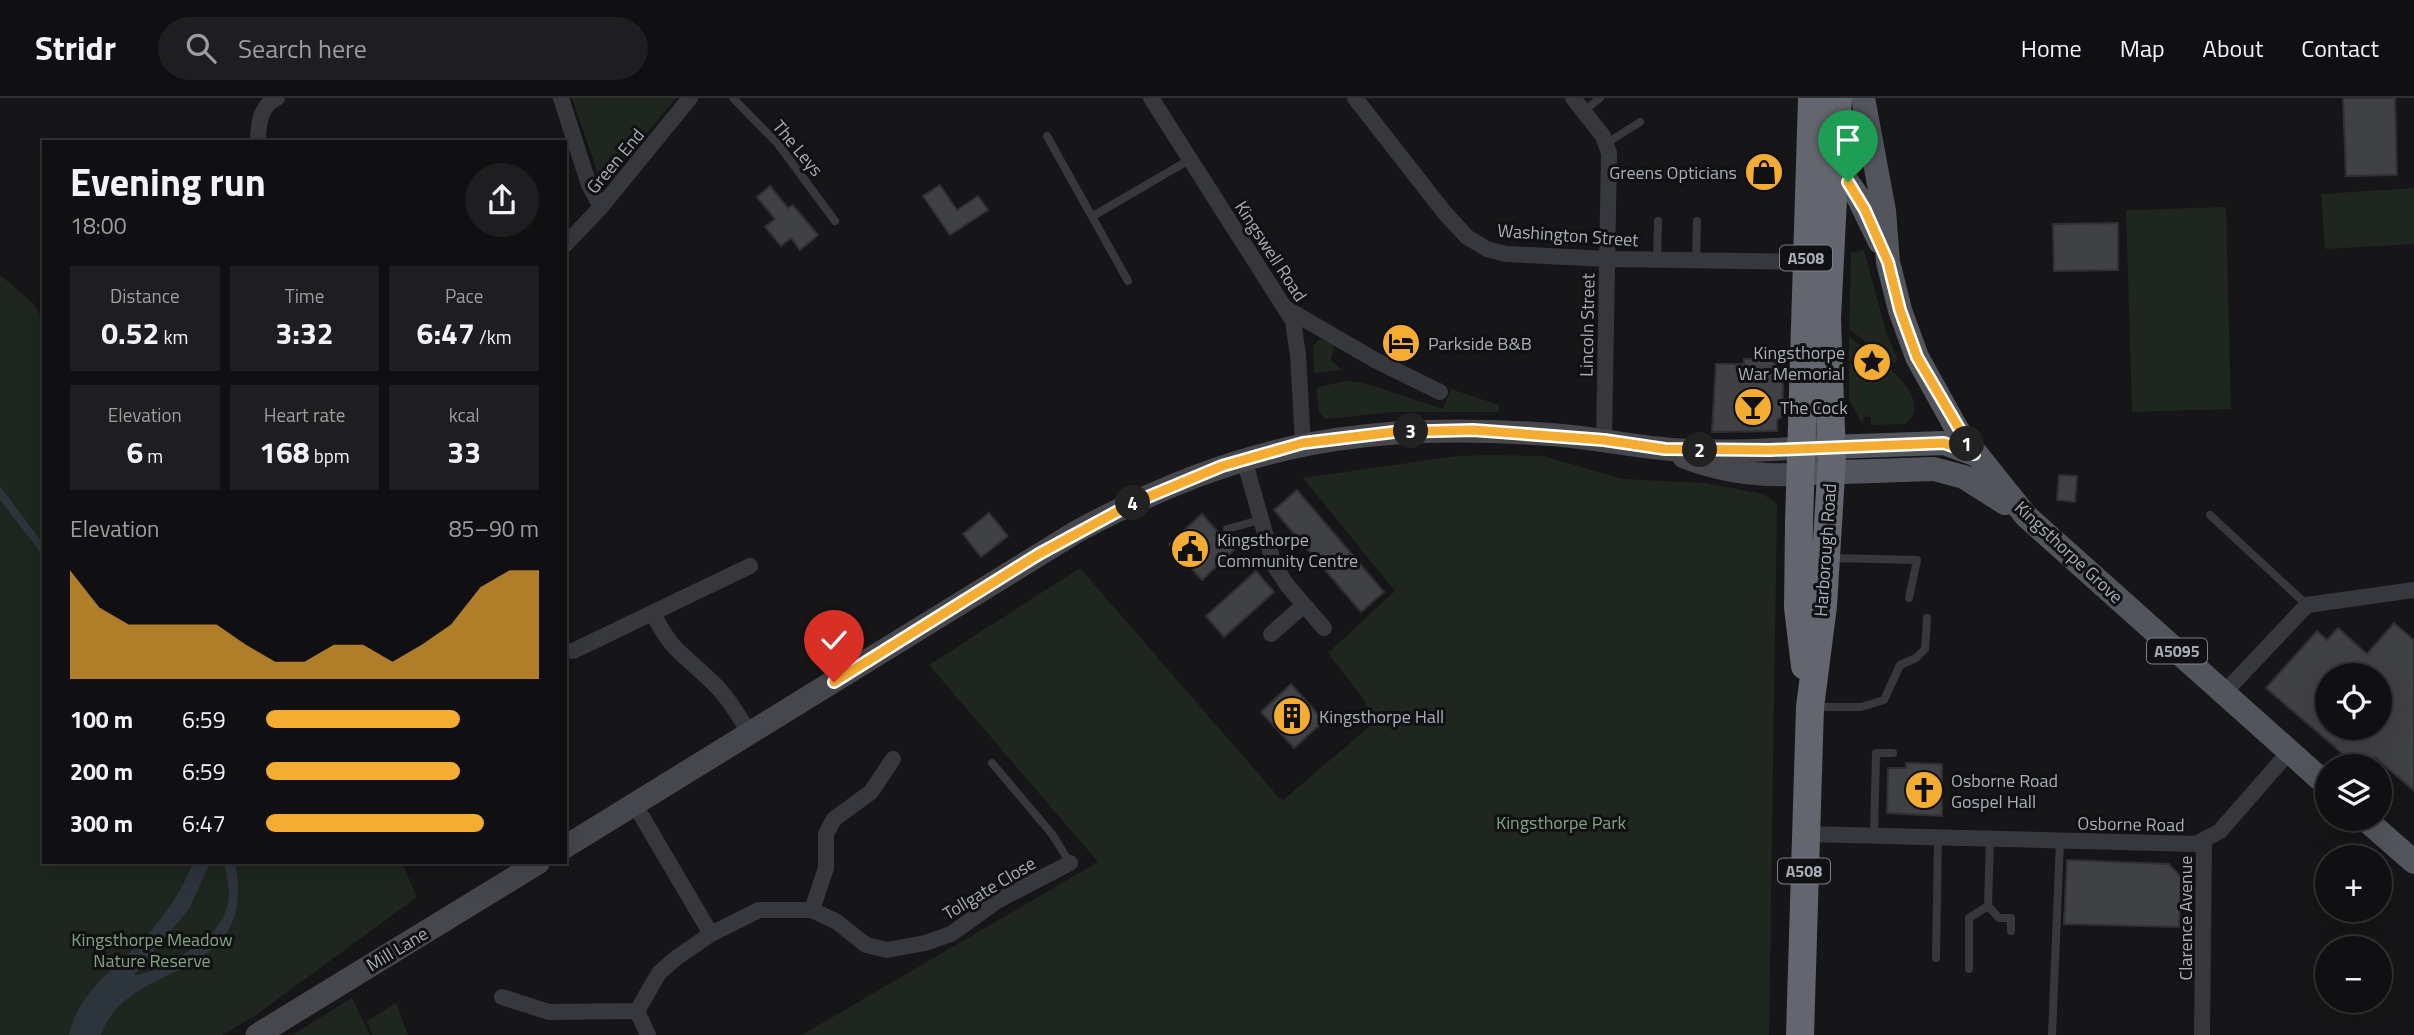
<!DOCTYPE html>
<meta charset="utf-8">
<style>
body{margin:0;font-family:"Titillium Web",sans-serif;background:#1e1e20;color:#f1f3f6;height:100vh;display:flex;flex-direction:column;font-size:26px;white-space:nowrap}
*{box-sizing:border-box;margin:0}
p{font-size:23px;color:#9c9d9f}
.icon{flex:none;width:38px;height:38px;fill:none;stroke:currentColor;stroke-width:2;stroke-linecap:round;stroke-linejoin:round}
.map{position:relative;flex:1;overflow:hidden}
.sheet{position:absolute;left:42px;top:42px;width:525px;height:724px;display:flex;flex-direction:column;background:#101012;border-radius:0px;box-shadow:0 7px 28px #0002,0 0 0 2px #303032}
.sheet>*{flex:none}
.controls{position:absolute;left:2315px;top:565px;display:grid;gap:14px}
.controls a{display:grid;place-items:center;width:77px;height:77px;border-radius:50%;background:#101012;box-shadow:0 7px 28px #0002,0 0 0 2px #303032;font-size:35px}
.pin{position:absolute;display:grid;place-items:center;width:60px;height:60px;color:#fff;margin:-72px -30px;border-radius:50% 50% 50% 0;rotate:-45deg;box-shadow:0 0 7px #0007}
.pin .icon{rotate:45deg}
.km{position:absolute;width:35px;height:35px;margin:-18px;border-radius:50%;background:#222;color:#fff;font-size:19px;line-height:35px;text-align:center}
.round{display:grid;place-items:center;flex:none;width:74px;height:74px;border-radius:37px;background:#1e1e20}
.overview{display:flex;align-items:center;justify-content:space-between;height:119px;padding:0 28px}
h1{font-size:38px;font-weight:700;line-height:52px}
.metrics{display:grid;grid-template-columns:repeat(3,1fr);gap:10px;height:119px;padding:7px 28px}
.metrics div{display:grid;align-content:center;border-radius:0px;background:#1e1e20;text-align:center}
.metrics b{font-size:30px;font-weight:700}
.metrics small{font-size:19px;font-weight:400}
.metrics p{font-size:19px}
.chart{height:196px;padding:14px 28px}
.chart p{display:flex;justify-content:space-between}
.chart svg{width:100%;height:126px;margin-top:7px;fill:#f4ad32;opacity:.7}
ul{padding:0 28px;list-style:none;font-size:23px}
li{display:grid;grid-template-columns:112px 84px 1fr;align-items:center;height:52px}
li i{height:18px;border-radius:9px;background:#f4ad32}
header{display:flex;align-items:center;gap:42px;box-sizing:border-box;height:98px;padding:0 35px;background:#101012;border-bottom:2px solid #303032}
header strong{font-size:33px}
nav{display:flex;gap:38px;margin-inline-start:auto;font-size:24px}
.search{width:490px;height:63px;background:#1e1e20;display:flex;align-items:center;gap:18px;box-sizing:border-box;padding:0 24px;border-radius:38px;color:#9c9d9f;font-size:26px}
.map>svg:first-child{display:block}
</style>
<header>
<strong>Stridr</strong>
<div class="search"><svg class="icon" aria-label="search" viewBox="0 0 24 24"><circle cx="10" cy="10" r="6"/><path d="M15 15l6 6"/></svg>Search here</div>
<nav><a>Home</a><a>Map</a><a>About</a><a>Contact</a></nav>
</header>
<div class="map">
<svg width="2414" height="937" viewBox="0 0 2414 937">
<rect width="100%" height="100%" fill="#161618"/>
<path fill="#1e261f" d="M572,0h104l-63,76 -7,4 -9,-7z
M2414,90v56l-89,5 -4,-55z
M2226,109l5,202 -99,3 -6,-202z
M1864,152l22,82 12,28 -4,3 -45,-34 2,-76z
M0,177l33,28 11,18v542h358l15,34 -161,118 -34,20h-222z
M1849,239c20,15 91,60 56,87l-34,1v-8h-7l-1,8 -14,-25v-37l19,-2h-19z
M1320,241l14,5 -3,16 11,10 -28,3 -1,-27z
M1344,283l17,1 82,27 8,-20 48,16v7h-105l-68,7 -7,-7 -3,-24z
M1494,357l50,1 79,23 83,4 57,11 14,10 -8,531h-967l296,-173 -169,-197 151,-97 202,233 88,-75 -5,-25 -37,-48 67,-62 -92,-113 154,-22z
M352,900l18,37h-78z
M396,905l12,32h-36l-5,-14z"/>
<path fill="#2c353c" d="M0,388l44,59v12l-44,-57z
M193,765h17l-21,46 -55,66c18,-2 34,-11 50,-21 39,-24 53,-45 40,-91h11c25,121 -107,94 -134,172h-32c9,-44 50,-69 78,-100 20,-22 35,-45 46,-72z"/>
<path fill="#404145" stroke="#303034" stroke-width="2" fill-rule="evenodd" d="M2343,0h52l2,77 -51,1z
M940,87l17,25 21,-14 10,14 -38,25 -27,-39z
M770,88l18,22 5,-3 25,30 -18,15 -9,-12 -10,8 -16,-19 10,-8 -18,-22z
M2118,125v47l-64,1 -1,-47z
M1744,261h29v4h3l1,14 5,4 1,5 -1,31 -5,3v11l-65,1 4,-68h28z
M2059,377l18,1 -2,26 -18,-2z
M1297,392l87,102 -23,20 -87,-102z
M989,415l19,23 -27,21 -18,-23z
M1202,416l32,36 -32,30 -33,-36z
M1256,473l18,21 -50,45 -18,-21z
M2394,525l20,17v151l-39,-34 -8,9h-10l-91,-78 51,-57 10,9 11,-12 29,26zM2328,578h52v52h-52z
M1291,586l33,37 -30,27 -33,-36z
M1906,665l36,1v52l-55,-3 1,-45h18z
M2067,762l102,4 12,13 -2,50 -115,-3z"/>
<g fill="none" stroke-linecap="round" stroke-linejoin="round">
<path stroke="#37383d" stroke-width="8" d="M733,0l45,46 57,77
M1584,13l16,-13
M1047,38l81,145
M1607,45l33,-21
M1609,75l22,1
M1656,76h21
M1093,118l96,-56
M1657,162l1,-39
M1696,162l1,-39
M2210,417l97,90
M1227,431l33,-9
M1831,460l86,2 -8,38
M1813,609h48l23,-7 16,-35 16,-7 9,-9 2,-31
M992,665l60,71 18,29
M1874,738l2,-83h17
M1988,808l11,12h12v13
M1936,860l2,-120
M1969,871v-51l19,-12 2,-67
M2052,937l8,-194"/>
<path stroke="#37383d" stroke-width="16" d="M561,0l28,87 12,22
M1151,0l142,223 5,34 5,88
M1355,0l89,114 23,25 20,12 19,5 102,5 198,3
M1573,0l30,38 6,17 -5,287
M258,44c0,-17 2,-36 19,-44
M565,147l36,-38 89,-109
M1287,211l88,51 65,32
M1244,361l30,106 13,20 37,43
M653,515c17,36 30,41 57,67 17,15 28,35 40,54
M1271,536l33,-29
M573,553l177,-85
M2224,595l83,-88 107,-15
M635,707l76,129
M1806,736l390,10 24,-13 69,-79
M812,812l14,-42v-34l8,-15 37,-27 22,-33
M502,899l47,15 88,-1
M648,937l-11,-24 22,-38 17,-15 35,-24 48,-24h53l25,12 29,23 21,5 38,-7 26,-9 46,-33 73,-38
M2202,937l2,-193"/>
<path stroke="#45474d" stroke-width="23" d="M1684,359c39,15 75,20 116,17l13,-18 7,-69
M565,749l511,-315c168,-91 292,-111 481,-97 37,3 74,11 110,14 44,4 89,2 133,-1
M257,937l281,-172"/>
<path stroke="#53555c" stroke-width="24" d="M1863,0l21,113 4,51 12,48 17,47 41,74 68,85 302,270
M1829,58l29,41 22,45
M1800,350l144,-5 30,11
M1812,375l122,-4 30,8 41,26
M2365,721l49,43"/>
<path stroke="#63666e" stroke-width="28" d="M1805,568l-7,-59 1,-84 13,-425
M1800,937l10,-328 13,-101 9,-148 -5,-139 11,-221"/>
</g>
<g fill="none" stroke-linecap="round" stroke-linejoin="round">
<defs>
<path id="route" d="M834,584l205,-128 92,-50 91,-38 81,-23 91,-11 79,-2 131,10 61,9 105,1 174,-7 30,11 -57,-97 -17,-47 -12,-48 -23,-52 -17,-28"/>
</defs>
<use href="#route" stroke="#fff" stroke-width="14"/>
<use href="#route" stroke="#f4ad32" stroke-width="9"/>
</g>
<defs>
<symbol id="shop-disc" viewBox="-11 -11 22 22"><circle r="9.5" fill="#f4ad32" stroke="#111113"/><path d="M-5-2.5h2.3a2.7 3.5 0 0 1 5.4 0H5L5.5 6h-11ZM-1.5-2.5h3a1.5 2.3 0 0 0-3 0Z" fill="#111"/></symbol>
<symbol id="hotel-disc" viewBox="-11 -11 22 22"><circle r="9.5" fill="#f4ad32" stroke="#111113"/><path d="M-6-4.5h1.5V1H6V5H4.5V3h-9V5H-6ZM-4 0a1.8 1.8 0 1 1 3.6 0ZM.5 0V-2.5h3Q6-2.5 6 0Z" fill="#111"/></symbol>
<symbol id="sight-disc" viewBox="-11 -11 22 22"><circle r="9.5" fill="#f4ad32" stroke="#111113"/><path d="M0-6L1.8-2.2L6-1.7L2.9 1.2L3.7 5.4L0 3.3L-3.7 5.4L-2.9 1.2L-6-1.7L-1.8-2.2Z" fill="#111"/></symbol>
<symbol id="bar-disc" viewBox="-11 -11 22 22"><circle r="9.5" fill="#f4ad32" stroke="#111113"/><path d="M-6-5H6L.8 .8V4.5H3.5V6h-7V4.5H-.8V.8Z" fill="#111"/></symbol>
<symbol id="civic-disc" viewBox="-11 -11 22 22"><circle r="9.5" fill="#f4ad32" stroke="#111113"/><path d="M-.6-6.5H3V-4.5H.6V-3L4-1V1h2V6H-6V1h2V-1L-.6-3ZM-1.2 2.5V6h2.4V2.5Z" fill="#111"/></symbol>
<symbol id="building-disc" viewBox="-11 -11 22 22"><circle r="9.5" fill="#f4ad32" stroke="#111113"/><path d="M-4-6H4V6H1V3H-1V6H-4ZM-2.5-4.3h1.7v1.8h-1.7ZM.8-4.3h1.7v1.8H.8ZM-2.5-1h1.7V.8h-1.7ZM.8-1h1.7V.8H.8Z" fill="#111"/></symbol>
<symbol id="church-disc" viewBox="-11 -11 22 22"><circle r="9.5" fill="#f4ad32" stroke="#111113"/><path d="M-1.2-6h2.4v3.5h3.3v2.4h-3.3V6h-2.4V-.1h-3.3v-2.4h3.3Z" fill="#111"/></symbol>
</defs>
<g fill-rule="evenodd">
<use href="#shop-disc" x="1742" y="52" width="44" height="44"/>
<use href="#hotel-disc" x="1379" y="223" width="44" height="44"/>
<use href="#sight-disc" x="1850" y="242" width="44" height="44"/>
<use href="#bar-disc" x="1731" y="287" width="44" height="44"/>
<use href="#civic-disc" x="1168" y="429" width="44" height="44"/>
<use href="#building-disc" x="1270" y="596" width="44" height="44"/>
<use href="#church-disc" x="1902" y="670" width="44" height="44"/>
</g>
<g text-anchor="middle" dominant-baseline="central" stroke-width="6" stroke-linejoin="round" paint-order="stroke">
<g fill="#111113" stroke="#7b7e86" stroke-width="2">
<rect x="1780" y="147.5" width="52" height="25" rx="5"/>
<rect x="2147" y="540.5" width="60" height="25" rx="5"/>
<rect x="1778" y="760.5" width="52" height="25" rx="5"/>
</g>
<g font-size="16" font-weight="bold" fill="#a8adb8">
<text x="1806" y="160">A508</text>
<text x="2177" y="553">A5095</text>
<text x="1804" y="773">A508</text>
</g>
<g font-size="18" fill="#a8adb8" stroke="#111113">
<text transform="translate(798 50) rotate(50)">The Leys</text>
<text transform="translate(615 63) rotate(-50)">Green End</text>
<text transform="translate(1568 137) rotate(4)">Washington Street</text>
<text transform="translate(1271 153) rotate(57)">Kingswell Road</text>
<text transform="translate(1587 227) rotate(-89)">Lincoln Street</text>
<text transform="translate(1825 452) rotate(-86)">Harborough Road</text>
<text transform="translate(2069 454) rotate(43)">Kingsthorpe Grove</text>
<text transform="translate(2131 726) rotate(1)">Osborne Road</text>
<text transform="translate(989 790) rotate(-31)">Tollgate Close</text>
<text transform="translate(2185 820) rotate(-90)">Clarence Avenue</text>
<text transform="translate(397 851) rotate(-31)">Mill Lane</text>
</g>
<g font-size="18" fill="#a8adb8" stroke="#111113" text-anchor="start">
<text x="1737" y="74" text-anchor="end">Greens Opticians</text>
<text x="1428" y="245">Parkside B&amp;B</text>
<text x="1845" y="254" text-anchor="end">Kingsthorpe<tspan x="1845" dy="21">War Memorial</tspan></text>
<text x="1780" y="309">The Cock</text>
<text x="1217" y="441">Kingsthorpe<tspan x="1217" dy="21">Community Centre</tspan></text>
<text x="1319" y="618">Kingsthorpe Hall</text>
<text x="1951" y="682">Osborne Road<tspan x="1951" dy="21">Gospel Hall</tspan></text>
</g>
<g font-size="18" fill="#7fa380" stroke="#111113">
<text x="1561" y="724">Kingsthorpe Park</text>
<text x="152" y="841">Kingsthorpe Meadow<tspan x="152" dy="21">Nature Reserve</tspan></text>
</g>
</g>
</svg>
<div class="controls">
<a><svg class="icon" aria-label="locate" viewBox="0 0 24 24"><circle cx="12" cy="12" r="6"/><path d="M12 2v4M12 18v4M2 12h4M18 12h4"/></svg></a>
<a><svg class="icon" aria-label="layers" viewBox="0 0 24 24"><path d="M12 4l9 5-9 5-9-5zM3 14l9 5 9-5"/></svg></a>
<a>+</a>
<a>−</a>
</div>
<div class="pin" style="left:1848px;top:84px;background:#1e9e55"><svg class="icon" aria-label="arrive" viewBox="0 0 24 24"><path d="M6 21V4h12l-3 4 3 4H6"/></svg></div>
<div class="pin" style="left:834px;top:584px;background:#d93025"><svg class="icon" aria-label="check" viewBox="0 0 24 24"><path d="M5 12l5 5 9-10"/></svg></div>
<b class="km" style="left:1967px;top:346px">1</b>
<b class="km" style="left:1700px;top:352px">2</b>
<b class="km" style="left:1411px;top:333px">3</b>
<b class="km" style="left:1133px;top:405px">4</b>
<section class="sheet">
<div class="overview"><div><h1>Evening run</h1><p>18:00</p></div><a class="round"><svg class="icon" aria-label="share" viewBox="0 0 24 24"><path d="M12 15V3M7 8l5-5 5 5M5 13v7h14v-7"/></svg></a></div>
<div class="metrics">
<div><p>Distance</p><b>0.52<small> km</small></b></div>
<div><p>Time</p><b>3:32</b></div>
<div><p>Pace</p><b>6:47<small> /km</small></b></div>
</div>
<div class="metrics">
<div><p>Elevation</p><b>6<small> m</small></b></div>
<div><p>Heart rate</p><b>168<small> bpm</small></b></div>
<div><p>kcal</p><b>33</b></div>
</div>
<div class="chart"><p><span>Elevation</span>85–90 m</p>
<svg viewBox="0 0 160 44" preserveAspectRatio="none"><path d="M0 44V6L10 19L20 25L30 25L40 25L50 25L60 32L70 38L80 38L90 32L100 32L110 38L120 32L130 25L140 12L150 6L160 6V44z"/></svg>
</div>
<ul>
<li><b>100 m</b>6:59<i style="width:71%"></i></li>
<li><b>200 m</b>6:59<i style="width:71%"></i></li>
<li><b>300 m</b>6:47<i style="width:80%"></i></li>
</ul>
</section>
</div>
